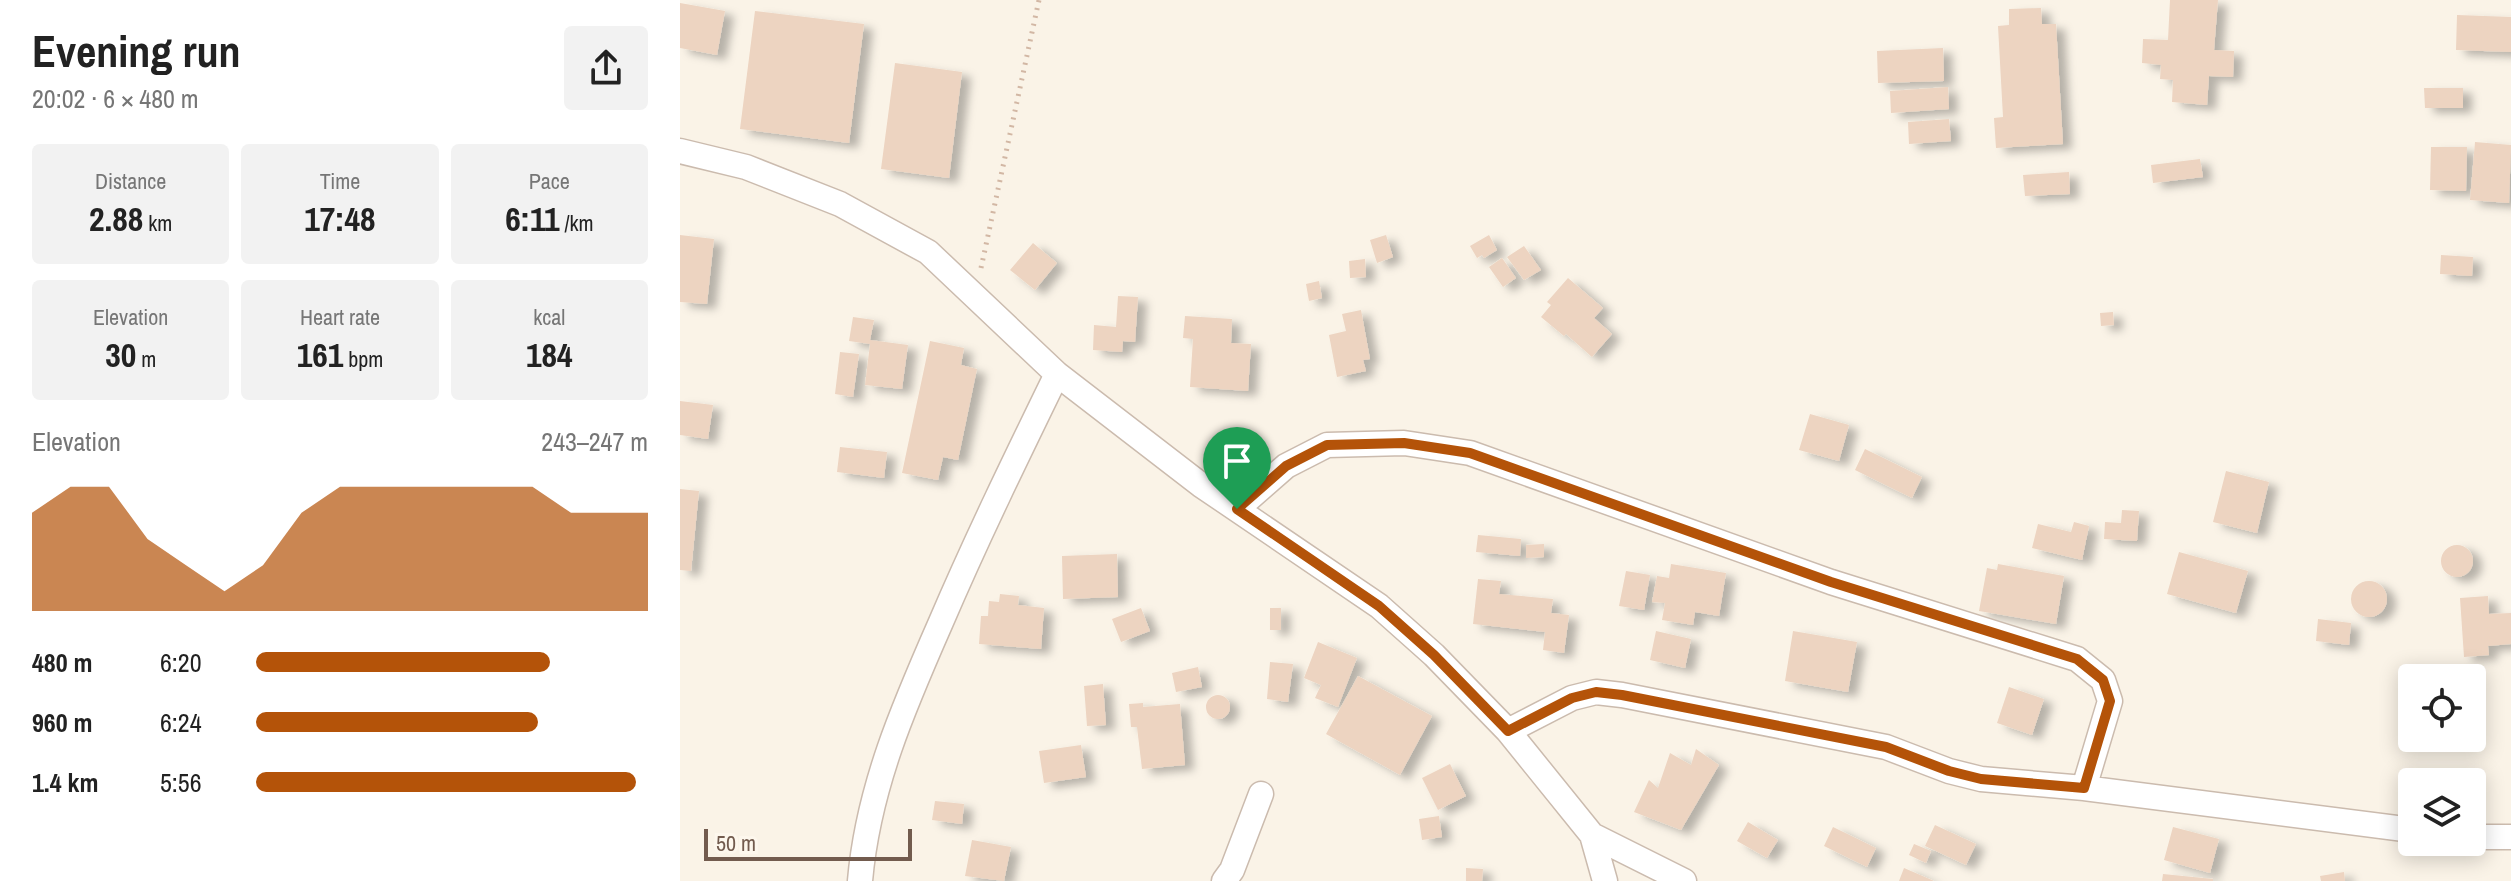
<!DOCTYPE html>
<meta charset="utf-8">
<style>
body{margin:0;font-family:"Archivo Narrow",sans-serif;background:#f2f2f2;color:#222;height:100vh;display:flex;flex-direction:column;font-size:30px;white-space:nowrap}
*{box-sizing:border-box;margin:0}
p{font-size:26px;color:#767676}
.icon{flex:none;width:44px;height:44px;fill:none;stroke:currentColor;stroke-width:2;stroke-linecap:round;stroke-linejoin:round}
.map{position:relative;flex:1;overflow:hidden}
.drawer{display:flex;flex-direction:column;background:#fff;width:680px}
.drawer>*{flex:none}
.tools{position:absolute;left:1718px;top:664px;display:grid;gap:16px}
.tools a{display:grid;place-items:center;width:88px;height:88px;border-radius:8px;background:#fff;box-shadow:0 4px 20px #0003;font-size:40px}
.scale{position:absolute;left:24px;bottom:20px;width:208px;box-sizing:border-box;padding-left:8px;border:4px solid #725b4e;border-top:0;font-size:22px;line-height:28px;white-space:nowrap;color:#725b4e;-webkit-text-stroke:6px #fdf7ed;paint-order:stroke}
.pin{position:absolute;display:grid;place-items:center;width:68px;height:68px;color:#fff;margin:-82px -34px;border-radius:50% 50% 50% 0;rotate:-45deg;box-shadow:0 0 8px #0007}
.pin .icon{rotate:45deg}
.round{display:grid;place-items:center;flex:none;width:84px;height:84px;border-radius:8px;background:#f2f2f2}
.head{display:flex;align-items:center;justify-content:space-between;height:136px;padding:0 32px}
h1{font-size:44px;font-weight:700;line-height:60px}
.figures{display:grid;grid-template-columns:repeat(3,1fr);gap:12px;height:136px;padding:8px 32px}
.figures div{display:grid;align-content:center;border-radius:8px;background:#f2f2f2;text-align:center}
.figures b{font-size:34px;font-weight:700}
.figures small{font-size:22px;font-weight:400}
.figures p{font-size:22px}
.chart{height:224px;padding:16px 32px}
.chart p{display:flex;justify-content:space-between}
.chart svg{width:100%;height:144px;margin-top:8px;fill:#b45309;opacity:.7}
ul{padding:0 32px;list-style:none;font-size:26px}
li{display:grid;grid-template-columns:128px 96px 1fr;align-items:center;height:60px}
li i{height:20px;border-radius:10px;background:#b45309}
main{display:flex;flex:1;min-height:0}
.map>svg:first-child{display:block}
</style>
<main>
<section class="drawer">
<div class="head"><div><h1>Evening run</h1><p>20:02 · 6 × 480 m</p></div><a class="round"><svg class="icon" aria-label="share" viewBox="0 0 24 24"><path d="M12 15V3M7 8l5-5 5 5M5 13v7h14v-7"/></svg></a></div>
<div class="figures">
<div><p>Distance</p><b>2.88<small> km</small></b></div>
<div><p>Time</p><b>17:48</b></div>
<div><p>Pace</p><b>6:11<small> /km</small></b></div>
</div>
<div class="figures">
<div><p>Elevation</p><b>30<small> m</small></b></div>
<div><p>Heart rate</p><b>161<small> bpm</small></b></div>
<div><p>kcal</p><b>184</b></div>
</div>
<div class="chart"><p><span>Elevation</span>243–247 m</p>
<svg viewBox="0 0 160 44" preserveAspectRatio="none"><path d="M0 44V14L10 6L20 6L30 22L40 30L50 38L60 30L70 14L80 6L90 6L100 6L110 6L120 6L130 6L140 14L150 14L160 14V44z"/></svg>
</div>
<ul>
<li><b>480 m</b>6:20<i style="width:75%"></i></li>
<li><b>960 m</b>6:24<i style="width:72%"></i></li>
<li><b>1.4 km</b>5:56<i style="width:97%"></i></li>
</ul>
</section>
<div class="map">
<svg width="1831" height="881" viewBox="0 0 1831 881">
<defs>
<filter id="shadow"><feDropShadow dx="9" dy="5" stdDeviation="4" flood-color="#0004"/></filter>
</defs>
<rect width="100%" height="100%" fill="#faf3e7"/>
<path fill="#edd4c1" filter="url(#shadow)" d="M1490,0h48l-4,50 20,1 -1,26 -24,-1 -2,29 -35,-3 1,-22 -13,-1 1,-14 -19,-2 1,-24 25,1z
M0,3l45,8 -8,44 -37,-7z
M1361,8l1,16h14l7,120 -67,4 -2,-30 9,-1 -5,-91 11,-1v-16z
M75,11l109,13 -15,119 -109,-14z
M1777,15l54,2v35l-55,-2z
M1263,48l1,33 -66,2 -1,-32z
M215,63l67,9 -13,106 -68,-9z
M1268,87l1,22 -58,4 -1,-22z
M1744,88h39v20h-38z
M1269,119l2,22 -42,3 -1,-22z
M1795,142l36,3 -2,58 -39,-3z
M1751,147h36l-1,44 -36,-1z
M1520,159l3,18 -50,6 -2,-18z
M1389,172l1,22 -45,2 -2,-21z
M0,235l34,4 -7,65 -27,-2z
M706,235l7,22 -16,6 -7,-23z
M809,235l8,15 -13,8 -2,-3 -5,3 -7,-12z
M353,243l24,20 -22,27 -25,-20z
M844,246l17,24 -17,10 -17,-23z
M1761,255l32,2 -1,19 -32,-2z
M822,258l14,20 -13,9 -14,-20z
M685,259l1,18 -16,1 -1,-17z
M888,278l35,30 -9,10 18,16 -20,23 -26,-23 -2,2 -23,-19 10,-12 -4,-3z
M639,281l3,17 -13,3 -3,-17z
M438,296l20,1 -3,45 -12,-1 -1,11 -29,-2 1,-25 22,2z
M681,310l9,49 -7,1 3,11 -29,6 -8,-42 17,-4 -4,-17z
M1433,312l1,13 -13,1 -1,-13z
M505,316l47,3 -1,24 20,1 -3,47 -58,-4 3,-48 -10,-1z
M173,317l21,3 -4,20 38,5 -6,44 -37,-4 5,-41 -21,-3z
M250,341l34,7 -3,17 16,4 -19,91 -15,-3 -5,23 -36,-7z
M160,352l19,2 -6,43 -18,-3z
M0,401l33,4 -5,34 -28,-4z
M1130,414l39,11 -10,36 -40,-11z
M160,447l47,5 -3,26 -47,-6z
M1185,449l57,28 -10,21 -57,-28z
M1546,471l43,11 -12,51 -44,-11z
M0,489l19,2 -8,80 -11,-1z
M1442,510l17,1 -2,30 -33,-2 1,-17 16,1z
M1394,522l15,4 -7,34 -50,-12 6,-24 33,8z
M798,535l43,4 -1,17 -44,-4z
M864,544v13l-18,1v-13z
M1761 561a16 16 0 1 1 32 0a16 16 0 1 1-32 0Z
M1499,552l69,19 -12,42 -69,-19z
M437,554l1,43 -55,2 -1,-43z
M991,564l55,9 -7,43 -24,-4 -2,13 -31,-5 3,-17 -13,-1 5,-26 12,2z
M1318,564l66,12 -8,48 -77,-13 8,-43 10,2z
M946,571l24,4 -6,35 -25,-4z
M798,579l23,2 -2,13 54,5 -2,14 18,2 -5,38 -21,-3 2,-18 -72,-8z
M1671 599a18 18 0 1 1 36 0a18 18 0 1 1-36 0Z
M320,594l19,2 -1,9 26,3 -3,41 -62,-5 2,-28h7l1,-15 10,1z
M1808,596l1,18 22,-1v31l-23,2 1,9 -25,2 -4,-59z
M461,608l9,23 -29,11 -9,-23z
M590,608h11v22h-11z
M1638,619l33,4 -2,22 -33,-4z
M976,631l35,8 -6,29 -35,-8z
M1113,631l64,11 -9,50 -63,-11z
M638,642l39,16 -19,49 -23,-9 6,-13 -17,-7z
M590,662l23,2 -5,38 -21,-3z
M518,667l4,20 -26,5 -4,-19z
M678,676l74,40 -32,59 -74,-41z
M423,684l3,41 -19,1 -3,-40z
M1329,687l35,12 -12,36 -35,-12z
M526 707a12 12 0 1 1 24 0a12 12 0 1 1-24 0Z
M463,703v4l37,-3 5,61 -43,4 -5,-42h-6l-2,-23z
M401,745l5,32 -42,6 -5,-32z
M1016,749l23,16 -38,65 -47,-18 15,-32 9,8 12,-35 21,12z
M770,764l16,32 -28,14 -16,-32z
M255,801l29,3 -2,20 -30,-4z
M759,816l3,21 -20,3 -3,-21z
M1068,822l30,18 -11,18 -30,-17z
M1255,825l41,19 -10,21 -41,-19z
M1153,827l43,21 -9,19 -43,-21z
M1493,827l46,12 -9,34 -46,-13z
M292,840l39,7 -7,34 -39,-5z
M1234,844l17,7 -5,12 -17,-8z
M786,868l17,1 -1,12h-16z
M1224,868l30,13h-35z
M1664,872l1,9h-24l-1,-5z
M1483,874l50,5v2h-51z"/>
<g fill="none" stroke-linecap="round" stroke-linejoin="round">
<defs>
<path id="minor" d="M0,151l66,16 94,37 88,48 129,122 144,111 178,121 55,49 74,76 84,104 13,46
M557,509l49,-43 41,-21 77,-2 66,10 361,129 246,77 26,21 7,21 -26,87
M828,731l64,-33 24,-6 26,3 264,52 63,24 32,8 103,9 328,42
M912,835l92,46
M1792,837h39
M180,881c8,-93 44,-175 81,-259 36,-84 76,-166 116,-248
M544,881l8,-11 29,-76"/>
</defs>
<use href="#minor" stroke="#cbbbae" stroke-width="27"/>
<path stroke="#d2b7a4" stroke-width="5" stroke-dasharray="2 6" stroke-linecap="butt" d="M301,268l58,-268"/>
<use href="#minor" stroke="#fff" stroke-width="24"/>
</g>
<g fill="none" stroke-linecap="round" stroke-linejoin="round">
<defs>
<path id="route" d="M724,443l66,10 361,129 246,77 26,21 7,21 -26,87 -103,-9 -32,-8 -63,-24 -264,-52 -26,-3 -24,6 -64,33 -74,-76 -55,-49 -142,-97 49,-43 41,-21z"/>
</defs>
<use href="#route" stroke="#fff" stroke-width="16"/>
<use href="#route" stroke="#b45309" stroke-width="10"/>
</g>
</svg>
<div class="tools">
<a><svg class="icon" aria-label="locate" viewBox="0 0 24 24"><circle cx="12" cy="12" r="6"/><path d="M12 2v4M12 18v4M2 12h4M18 12h4"/></svg></a>
<a><svg class="icon" aria-label="layers" viewBox="0 0 24 24"><path d="M12 4l9 5-9 5-9-5zM3 14l9 5 9-5"/></svg></a>
</div>
<div class="scale">50 m</div>
<div class="pin" style="left:557px;top:509px;background:#1e9e55"><svg class="icon" aria-label="arrive" viewBox="0 0 24 24"><path d="M6 21V4h12l-3 4 3 4H6"/></svg></div>
</div>
</main>
